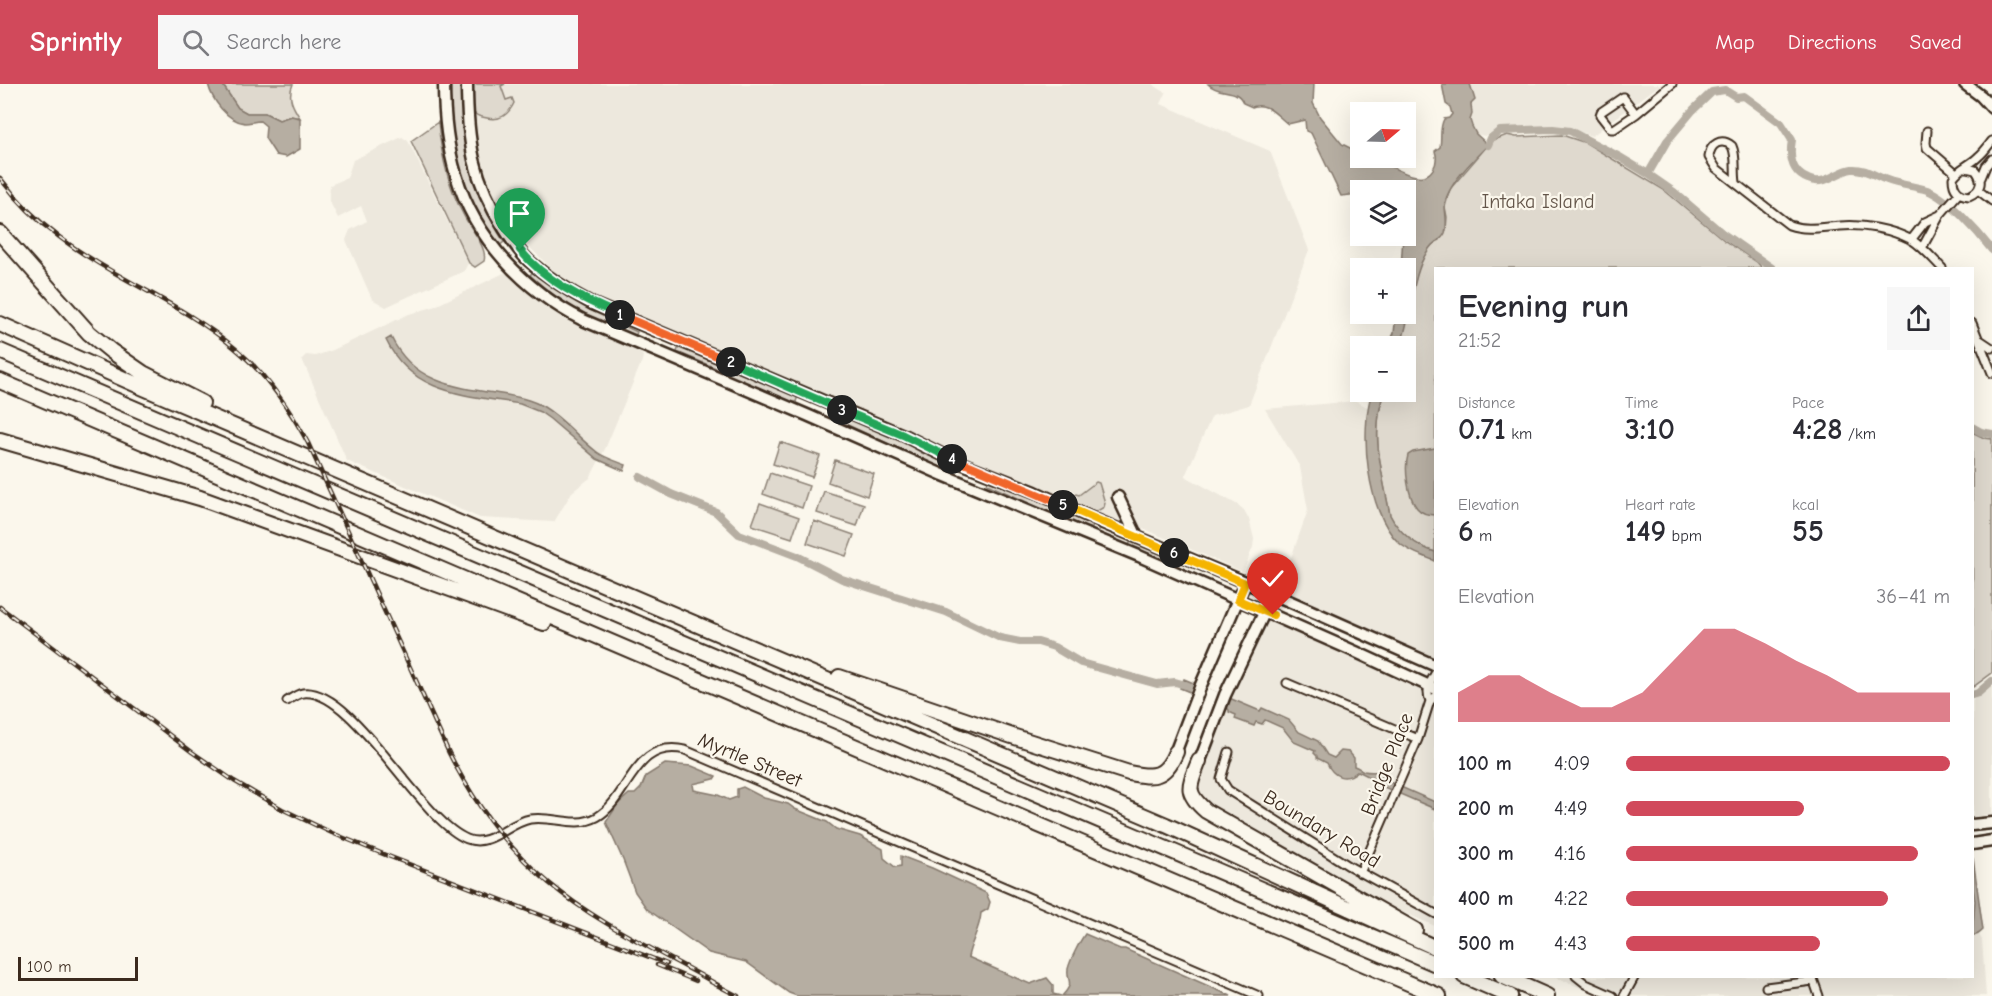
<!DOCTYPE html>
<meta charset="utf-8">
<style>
body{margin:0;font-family:"Comic Neue",sans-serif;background:#f7f7f7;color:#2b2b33;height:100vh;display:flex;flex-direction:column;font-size:22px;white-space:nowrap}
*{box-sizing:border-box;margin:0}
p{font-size:20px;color:#7c7c81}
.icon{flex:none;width:33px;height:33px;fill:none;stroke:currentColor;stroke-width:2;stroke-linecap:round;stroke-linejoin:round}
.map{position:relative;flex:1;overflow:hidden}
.sheet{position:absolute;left:1434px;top:183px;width:540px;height:711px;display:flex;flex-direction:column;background:#fff;border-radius:0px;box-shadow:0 6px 24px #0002}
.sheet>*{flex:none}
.needle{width:39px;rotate:71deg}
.controls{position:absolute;left:1350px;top:18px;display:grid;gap:12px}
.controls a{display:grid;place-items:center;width:66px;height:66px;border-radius:0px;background:#fff;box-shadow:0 6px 24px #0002;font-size:30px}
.scale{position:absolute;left:18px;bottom:15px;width:120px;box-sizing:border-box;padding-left:6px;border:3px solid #3b2a1e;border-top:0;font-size:16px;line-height:21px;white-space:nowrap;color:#3b2a1e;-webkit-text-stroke:4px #fbf7ec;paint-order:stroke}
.pin{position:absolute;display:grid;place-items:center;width:51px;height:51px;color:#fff;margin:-62px -26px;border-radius:50% 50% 50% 0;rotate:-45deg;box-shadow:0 0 6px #0007}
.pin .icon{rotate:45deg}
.km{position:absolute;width:30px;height:30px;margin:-15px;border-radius:50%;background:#222;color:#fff;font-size:16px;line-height:30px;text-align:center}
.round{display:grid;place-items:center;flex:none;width:63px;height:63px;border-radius:0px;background:#f7f7f7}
.head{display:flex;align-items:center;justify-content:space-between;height:102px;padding:0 24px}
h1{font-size:33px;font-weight:800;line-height:45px}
.metrics{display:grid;grid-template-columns:repeat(3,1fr);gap:9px;height:102px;padding:6px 24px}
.metrics div{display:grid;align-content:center}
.metrics b{font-size:30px;font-weight:800}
.metrics small{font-size:16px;font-weight:400}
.metrics p{font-size:16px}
.chart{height:168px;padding:12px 24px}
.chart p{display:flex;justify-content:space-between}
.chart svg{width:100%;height:108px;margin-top:6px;fill:#d1495b;opacity:.7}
ul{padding:0 24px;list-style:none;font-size:20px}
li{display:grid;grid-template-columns:96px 72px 1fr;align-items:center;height:45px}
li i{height:15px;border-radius:8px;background:#d1495b}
header{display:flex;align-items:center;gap:36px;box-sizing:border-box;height:84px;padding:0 30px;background:#d1495b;color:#fff}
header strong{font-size:28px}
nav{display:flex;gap:33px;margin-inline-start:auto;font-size:21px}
.search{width:420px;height:54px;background:#f7f7f7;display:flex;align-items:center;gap:15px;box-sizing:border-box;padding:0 21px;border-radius:0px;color:#7c7c81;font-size:22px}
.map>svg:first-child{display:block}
</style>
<header>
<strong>Sprintly</strong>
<div class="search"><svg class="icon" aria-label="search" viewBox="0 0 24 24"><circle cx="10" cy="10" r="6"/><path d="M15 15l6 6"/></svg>Search here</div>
<nav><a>Map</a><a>Directions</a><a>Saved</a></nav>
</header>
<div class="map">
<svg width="1992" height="912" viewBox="0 0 1992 912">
<rect width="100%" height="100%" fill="#fbf7ec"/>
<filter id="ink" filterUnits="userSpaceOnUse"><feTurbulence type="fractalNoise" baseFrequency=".0167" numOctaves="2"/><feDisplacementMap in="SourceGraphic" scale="12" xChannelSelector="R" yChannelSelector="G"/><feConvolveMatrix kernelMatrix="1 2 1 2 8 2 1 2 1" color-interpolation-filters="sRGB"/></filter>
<g filter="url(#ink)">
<path fill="#ede8dd" d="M471,0h681l14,9 -5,11 109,47 39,99 -60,155 -37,11 -27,60 53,29 6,5 5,9 5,20 -1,8 -10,25 -94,-41 -34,-10 -49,-20 -470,-201 -27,-14 -58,-57 -17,-28 -18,-37z
M1470,0h191l-69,52 -22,-7 -17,-2 -53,1 -15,8 -5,-1 -4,-1 -6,-15 2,-5 -1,-10 4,-4z
M402,53l6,4 60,122 -4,8 -78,36 -14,-8 -26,-59 4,-10 17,-9 -3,-8 -3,-7 -23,12 -9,-18 1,-15 17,-7 6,-18z
M504,189l8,2 124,72 7,9 -1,5 -37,88 -15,29 -18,14 -18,30 -74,-4 -133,-57 -45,-102 4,-4 9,1 18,-6 76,-36 24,-7z
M1356,317l11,6v32l7,60 11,28 15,17 35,17v99l-155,-71 28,-79 -8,-43 -35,-58z
M1267,535l142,61 26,15v231l-51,-22 -177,-102 -6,-7 -2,-15 8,-16 1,-13 23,-53z
M1992,597v133l-19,3v-116l5,-8z
M1979,850l3,6 4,56h-386l-45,-19 417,-1 1,-41z"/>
<path fill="#dfd9ce" stroke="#8d8276" stroke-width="1.5" d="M222,0h71c-6,13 0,23 7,34l-9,-2 -12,4 -14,-7h-18l-9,-5z
M450,0h12c1,62 8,105 42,158l-5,4c-25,-34 -42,-74 -48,-115 -1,-16 -1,-32 -1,-47z
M471,0h34l-4,2 5,14 6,-2 2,5c-5,11 -14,18 -27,15 -5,-1 -9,-1 -13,-5 -5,-8 -3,-20 -3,-29z
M438,38c3,32 10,65 26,94 6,12 24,32 20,45l-9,6 -6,-4 -58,-122z
M1507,51l9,2 46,-2 24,8 78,47 61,51 32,21 5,6h-326l-1,284c-19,-6 -36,-19 -45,-37 -8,-44 -20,-79 -6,-123h22v-46h-6c10,-25 12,-96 40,-106l6,-10 1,-13 -2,-10 5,-18 38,-44 6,-5z
M534,187l56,39 47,22 -2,5c-41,-17 -72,-31 -105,-62z
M679,262l119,49 -2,7h-6l-34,-12 -33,-19 -46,-19z
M833,327l68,29 21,13 26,11 -2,6 -116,-53z
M1972,348l12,6 8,1v234l-19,14z
M780,358l40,14 -8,21 -39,-13z
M835,376l39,14 -7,22 -39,-14z
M770,389l39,13 -7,22 -39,-14z
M989,394c36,14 69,32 104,47l-2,6 -104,-47z
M1096,398l3,1 6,20 -1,4 -10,6 -28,-12 10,-7 3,1z
M824,407l40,13 -7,22 -40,-13z
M760,419l39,14 -7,21 -40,-13z
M814,437l40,14 -8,21 -39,-13z
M1132,455l18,7 32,22 43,19 -1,2 -45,-19 -20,-12 -30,-13z"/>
<path fill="#b6aea2" stroke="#85796d" stroke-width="1.5" d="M208,0h14l16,24 9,5h18l14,7 12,-4 9,2v31l-14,8 -10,-2 -11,-17 1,-12 -6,-5c-5,0 -10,2 -15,2 -18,-2 -33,-23 -37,-39z
M1208,0h106l-1,19 7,14 22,27 18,9v5c24,0 36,15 56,18 16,3 23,-13 19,-25l5,-4c2,-10 -1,-19 4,-28l5,-1 3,-4 -2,-7 -4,-3 -4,-20h28l5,16 -4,4 1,10 -2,6 2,6 4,8 12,11c-13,13 -42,41 -43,60 0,9 3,18 0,28 -3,7 -8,7 -13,12 -6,7 -10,15 -13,24 -9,25 -9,53 -19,77h-12l6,-13 2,-19h10v-46h-5l2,-32h3v-46h-46v4l-19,2 -30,-63 -5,-2 -1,-11 -17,4c-11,-8 -21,-23 -36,-17l-9,-4c-5,-16 -23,-7 -35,-19z
M391,253c21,44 61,50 104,56 17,3 34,5 49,14 20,12 34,31 53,45 8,6 19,9 29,13l-2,6 -27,-12 -47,-40 -10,-7 -20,-8c-52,-9 -108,-9 -134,-64z
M1372,308h12c-14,44 -2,79 6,123 9,18 26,31 45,37v9c-11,-5 -27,-9 -37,-19 -31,-30 -39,-111 -26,-150z
M1435,364h1l-1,67c-6,0 -13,-1 -18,-7 -9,-11 -13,-39 -9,-53l5,-3z
M1184,595l76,32 2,-3 27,12 10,12 19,9 9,14 7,3 7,-7 8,1 5,6v8c4,1 7,4 10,5 12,3 15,-4 23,10l48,21v7l-58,-25 -3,2 -4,-9 -12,-6c-13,11 -25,6 -31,-8l-10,-5v-2l-3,-3 1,-2 -21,-9 -11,-14 -18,-8 -3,4 -6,-2 -2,4 -19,-7 1,-4 -7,-3v-2l-3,-3 -46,-19z
M665,680l27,2 24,10 -2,3 -21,5 1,6 24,5 11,5 8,-3v-8l6,-2 21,11 24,6 7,5 32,13 9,7 24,7 23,13 1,9 11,9 6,-1v-10l31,12 54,25 4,9 -2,7 -7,4c-1,16 -10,28 -13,44l62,27 17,-6 6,7v9l8,2h-264l-8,-3 -43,-31 -37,-9 -62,-44 -12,-17 -12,-32 -17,-38 12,-18 11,-10h6l6,-6 5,-12z
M1973,774l10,72c-3,3 -6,6 -11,5l3,-34 -2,-12z
M1085,850l35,15h5l106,47h-169c14,-15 4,-14 6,-27 2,-9 12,-28 17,-35z"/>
<path fill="#fbf7ec" d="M1194,598l37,16 -5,11 -37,-15z"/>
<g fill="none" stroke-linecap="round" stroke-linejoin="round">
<path stroke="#b6aea2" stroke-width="8" d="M1488,61l3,-7 9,-7 53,-2 17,2 48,25 30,18 26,18 48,41 50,35
M1648,90l19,-33 26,-31 19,-18 13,-2 11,7 8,-1 37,27 11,17c-3,17 -1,32 16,39 16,8 29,-8 44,-10 13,-1 23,7 35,11 13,5 27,6 40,10 21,8 51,42 65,60
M1972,343l9,5 11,2
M640,393l31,17 45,18 23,22 58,22 45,23 104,33 54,26 20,4h18l16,5 27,16 76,21 18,-2 7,2
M1972,611l6,-2 14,-12"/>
<defs>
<path id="street" d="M1636,30l-13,-17 -22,15 -1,3 11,14h3l22,-15 36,-30
M1927,47l-1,12 1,5 29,25
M1966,84l9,2c9,10 6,21 -6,26 -11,-1 -16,-7 -16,-18 5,-10 18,-13 26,-22 5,-4 9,-10 13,-15
M1981,94l5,-12 6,-7
M1736,98c-2,-12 1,-25 -4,-36 -11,-9 -22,-2 -23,11l7,11 73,57c17,6 34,2 51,1 23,-2 51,3 72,14 11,7 21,19 30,28
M1978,106l14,11
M1911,156l14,-18 15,-7
M1922,164l18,-33 19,-22
M1972,239l20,50
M1980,256l12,8
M1287,599l131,56
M287,617c5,-3 10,-7 16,-8 50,-6 116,127 164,146 23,9 41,-16 63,-20 22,-4 45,10 67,-2 32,-18 37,-79 88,-67l574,246
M1430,617c-5,-11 0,-19 6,-29
M1229,668l-8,27 7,11 121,76 87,48
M1360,789l58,-134 12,-38 6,-5
M1576,892l10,8 27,12
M1812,892l7,20
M1766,903l47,-6
M1624,912l11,-20"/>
<path id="secondary" d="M444,0c0,31 3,61 12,91 19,64 69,116 127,145l224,95 136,60 196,81 217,96 80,37
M467,0c0,55 6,97 37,144 7,11 15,24 25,33 19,17 41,31 64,43l310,131 48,24 84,33 61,28 177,74 163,72
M1965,0l16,12 11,12
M1118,413l19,40
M1177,664l24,-63 44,-102
M1201,674l24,-63 48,-101
M1972,741l20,-2
M1972,760l20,-3"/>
<path id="highway" d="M0,149l89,100 22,18 32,22 59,30
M0,240l144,64 1022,437 270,123
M0,267l1436,613
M0,297l1439,615
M0,356l200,58 344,125
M839,593l173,59 117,37c25,5 36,5 47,-21
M1199,677c-10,25 -15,31 7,50l209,119
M1464,892l46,20
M1502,892l45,20"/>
</defs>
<use href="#street" stroke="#3b2a1e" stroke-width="11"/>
<use href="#secondary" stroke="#3b2a1e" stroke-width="15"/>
<use href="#highway" stroke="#3b2a1e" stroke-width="18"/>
<use href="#street" stroke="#fbf7ec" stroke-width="7"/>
<use href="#secondary" stroke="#fbf7ec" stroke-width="10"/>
<use href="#highway" stroke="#fbf7ec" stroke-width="14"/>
<defs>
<path id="rail" d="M0,94c17,22 36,42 58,58 56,43 124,67 178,113 31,26 53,59 72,94l141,310c25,50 57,94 100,130 50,42 112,69 169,102
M0,523l192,145 42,29 48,28 50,24 56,23 279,108
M657,881l39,16
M711,898l27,14"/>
</defs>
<use href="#rail" stroke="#3b2a1e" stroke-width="4.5"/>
<use href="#rail" stroke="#fbf7ec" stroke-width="2" stroke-dasharray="7" stroke-linecap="butt"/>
</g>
</g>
<g fill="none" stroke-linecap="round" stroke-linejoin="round" filter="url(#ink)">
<defs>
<path id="split-1" d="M520,166c25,31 64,50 100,65"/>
<path id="split-2" d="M620,231l111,47"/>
<path id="split-3" d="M731,278l111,48"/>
<path id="split-4" d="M842,326l61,25 49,24"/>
<path id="split-5" d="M952,375l17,6 94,40"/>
<path id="split-6" d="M1063,421l111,48"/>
<path id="split-7" d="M1174,469l71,30 -7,17 35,15"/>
</defs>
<use href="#split-1" stroke="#fff" stroke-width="12"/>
<use href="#split-2" stroke="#fff" stroke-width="12"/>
<use href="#split-3" stroke="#fff" stroke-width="12"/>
<use href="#split-4" stroke="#fff" stroke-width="12"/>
<use href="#split-5" stroke="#fff" stroke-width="12"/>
<use href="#split-6" stroke="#fff" stroke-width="12"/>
<use href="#split-7" stroke="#fff" stroke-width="12"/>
<use href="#split-1" stroke="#22a559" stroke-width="8"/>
<use href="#split-2" stroke="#f0652b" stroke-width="8"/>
<use href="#split-3" stroke="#22a559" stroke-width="8"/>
<use href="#split-4" stroke="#22a559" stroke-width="8"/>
<use href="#split-5" stroke="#f0652b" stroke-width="8"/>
<use href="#split-6" stroke="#f5b400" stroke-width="8"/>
<use href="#split-7" stroke="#f5b400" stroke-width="8"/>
</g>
<g text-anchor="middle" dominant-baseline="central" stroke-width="4.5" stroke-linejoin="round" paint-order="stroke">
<g font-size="20" fill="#64564a" stroke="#fbf7ec">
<text x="1538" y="117">Intaka Island</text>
</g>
<g font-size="20" fill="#3b2a1e" stroke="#fbf7ec">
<text transform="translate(750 676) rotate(23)">Myrtle Street</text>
<text transform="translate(1387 680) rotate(-68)">Bridge Place</text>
<text transform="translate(1322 745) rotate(31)">Boundary Road</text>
</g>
</g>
</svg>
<div class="controls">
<a><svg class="needle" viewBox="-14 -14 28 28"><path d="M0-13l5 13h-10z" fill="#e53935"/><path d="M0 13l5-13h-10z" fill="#7c7c81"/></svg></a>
<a><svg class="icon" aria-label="layers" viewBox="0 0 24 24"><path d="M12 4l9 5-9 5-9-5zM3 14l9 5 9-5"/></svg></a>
<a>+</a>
<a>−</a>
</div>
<div class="scale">100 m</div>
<div class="pin" style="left:520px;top:166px;background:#1e9e55"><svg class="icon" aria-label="arrive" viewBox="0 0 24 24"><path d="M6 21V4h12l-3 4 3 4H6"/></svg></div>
<div class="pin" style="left:1273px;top:531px;background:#d93025"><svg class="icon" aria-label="check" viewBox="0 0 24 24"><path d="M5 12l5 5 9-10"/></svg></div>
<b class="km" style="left:620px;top:231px">1</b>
<b class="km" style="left:731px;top:278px">2</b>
<b class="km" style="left:842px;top:326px">3</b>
<b class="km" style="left:952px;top:375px">4</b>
<b class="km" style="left:1063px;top:421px">5</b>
<b class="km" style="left:1174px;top:469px">6</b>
<section class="sheet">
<div class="head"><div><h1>Evening run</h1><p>21:52</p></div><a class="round"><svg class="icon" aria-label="share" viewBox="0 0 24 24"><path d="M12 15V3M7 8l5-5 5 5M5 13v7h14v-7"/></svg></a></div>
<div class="metrics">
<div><p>Distance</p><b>0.71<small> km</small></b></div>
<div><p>Time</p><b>3:10</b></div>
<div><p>Pace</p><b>4:28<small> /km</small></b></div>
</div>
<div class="metrics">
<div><p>Elevation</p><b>6<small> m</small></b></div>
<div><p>Heart rate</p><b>149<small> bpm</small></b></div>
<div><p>kcal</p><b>55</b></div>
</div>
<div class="chart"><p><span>Elevation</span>36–41 m</p>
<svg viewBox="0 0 160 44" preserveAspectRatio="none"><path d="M0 44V32L10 25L20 25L30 32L40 38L50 38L60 32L70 19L80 6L90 6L100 12L110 19L120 25L130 32L140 32L150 32L160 32V44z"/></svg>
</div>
<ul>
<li><b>100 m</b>4:09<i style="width:100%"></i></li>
<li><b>200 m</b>4:49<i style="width:55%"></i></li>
<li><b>300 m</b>4:16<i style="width:90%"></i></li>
<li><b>400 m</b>4:22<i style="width:81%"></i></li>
<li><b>500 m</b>4:43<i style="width:60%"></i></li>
</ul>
</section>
</div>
